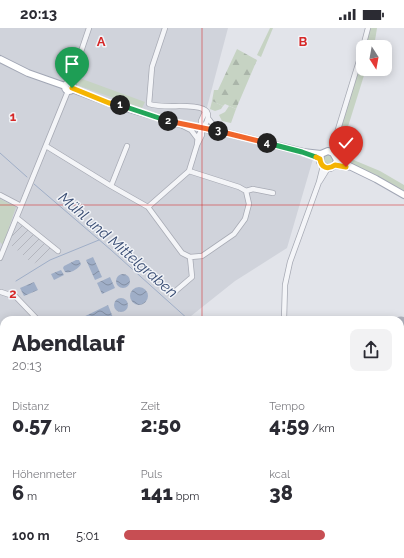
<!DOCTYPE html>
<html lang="de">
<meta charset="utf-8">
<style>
body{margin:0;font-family:Raleway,sans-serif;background:#f2f2f3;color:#2b2b33;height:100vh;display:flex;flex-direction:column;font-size:15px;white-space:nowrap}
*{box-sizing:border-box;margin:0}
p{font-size:13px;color:#7c7c81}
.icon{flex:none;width:22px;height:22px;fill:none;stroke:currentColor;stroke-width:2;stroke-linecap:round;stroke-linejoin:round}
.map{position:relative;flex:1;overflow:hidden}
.details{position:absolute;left:0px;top:288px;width:404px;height:242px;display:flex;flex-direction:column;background:#fff;border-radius:12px 12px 0 0;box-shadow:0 2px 10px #0003}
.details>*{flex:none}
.needle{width:26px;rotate:169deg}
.buttons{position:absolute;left:356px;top:12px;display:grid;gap:8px}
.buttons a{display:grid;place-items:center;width:36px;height:36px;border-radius:8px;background:#fff;box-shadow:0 2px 10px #0003;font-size:20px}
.pin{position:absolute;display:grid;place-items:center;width:34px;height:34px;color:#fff;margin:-41px -17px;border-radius:50% 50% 50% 0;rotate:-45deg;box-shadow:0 0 4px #0007}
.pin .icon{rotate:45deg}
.km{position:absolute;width:20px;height:20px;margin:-10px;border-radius:50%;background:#222;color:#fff;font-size:11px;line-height:20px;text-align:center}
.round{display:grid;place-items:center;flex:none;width:42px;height:42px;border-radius:8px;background:#f2f2f3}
.overview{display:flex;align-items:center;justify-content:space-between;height:68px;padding:0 12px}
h1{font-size:22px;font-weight:800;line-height:30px}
.metrics{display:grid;grid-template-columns:repeat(3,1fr);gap:6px;height:68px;padding:4px 12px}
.metrics div{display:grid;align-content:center}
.metrics b{font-size:20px;font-weight:800}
.metrics small{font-size:11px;font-weight:400}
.metrics p{font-size:11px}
ul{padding:0 12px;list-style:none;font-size:13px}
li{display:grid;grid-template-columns:64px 48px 1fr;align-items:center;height:30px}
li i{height:10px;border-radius:5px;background:#c74e53}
.status{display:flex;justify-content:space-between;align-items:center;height:28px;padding:0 20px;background:#fff;direction:ltr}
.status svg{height:11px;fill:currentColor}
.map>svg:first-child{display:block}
</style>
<div class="status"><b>20:13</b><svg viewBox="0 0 49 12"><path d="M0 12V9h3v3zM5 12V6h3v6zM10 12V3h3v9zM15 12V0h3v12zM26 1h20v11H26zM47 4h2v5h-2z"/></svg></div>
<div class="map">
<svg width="404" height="530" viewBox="0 0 404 530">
<defs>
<pattern id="industrial-furrows" width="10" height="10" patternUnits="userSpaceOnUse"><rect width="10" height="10" fill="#d0d3db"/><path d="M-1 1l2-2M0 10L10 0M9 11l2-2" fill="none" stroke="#b3b5bd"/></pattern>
<pattern id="forest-firs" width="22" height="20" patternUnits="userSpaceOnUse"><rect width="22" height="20" fill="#c6d3c3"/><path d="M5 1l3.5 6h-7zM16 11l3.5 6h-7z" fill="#aab5a9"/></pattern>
<pattern id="water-waves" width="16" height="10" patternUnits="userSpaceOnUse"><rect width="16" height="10" fill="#9faec7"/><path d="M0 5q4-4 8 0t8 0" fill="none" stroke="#828ea3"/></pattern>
</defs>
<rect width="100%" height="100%" fill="#e2e4ea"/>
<path fill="#d0d3db" d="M0,0h228l-22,83 2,21 105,27 -26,89 -52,33 -44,35 1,4h-188v114l-4,-4z"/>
<path fill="url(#industrial-furrows)" d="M18,193l37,31 -22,12 -24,-21z"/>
<path fill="#c6d3c3" d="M270,0h3l-12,29 -4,-2z
M370,0h7l-3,19h-9z
M362,34l1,7h3l-25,80 3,7 36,15 24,14v8l-65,-34 -4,-11 25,-84z
M74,48l71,26 -3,6 -68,-24 -1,-3z
M212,73l11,5 -2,3 -6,2 -5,-2z
M229,78l7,3 -5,14 -9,-2 -3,-6 6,-3z
M330,126l4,6 -3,5h-6l-3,-6 2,-4z
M0,171l16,8 -13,38 -3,-3z"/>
<path fill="url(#forest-firs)" d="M237,21l20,11 -21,49 -11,-5 -2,2 -11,-5 2,-11h4z"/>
<path fill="url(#water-waves)" d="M93,229l9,20 -7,3 -9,-20z
M76,232h3l2,4c-2,5 -12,10 -16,8l-2,-4 1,-2z
M61,242l3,5 -10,5 -3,-6z
M116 253a7 7 0 1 1 14 0a7 7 0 1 1-14 0Z
M110,249l5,11 -13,6 -5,-11z
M34,254l4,8 -14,6 -4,-8z
M130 268a9 9 0 1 1 18 0a9 9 0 1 1-18 0Z
M114 277a7 7 0 1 1 14 0a7 7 0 1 1-14 0Z
M108,277l6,15h-37z"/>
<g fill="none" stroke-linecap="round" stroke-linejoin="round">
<path stroke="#9faec7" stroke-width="1" d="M0,125l27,24
M34,156l77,66 78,70
M16,253l34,-21 49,-20
M0,464l4,-2
M400,464l4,3"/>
<path stroke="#afb3be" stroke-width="23" d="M400,302l1,-2 3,2
M400,319l4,4"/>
<defs>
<path id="minor" d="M165,0l-13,39 -3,37c16,5 41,-1 54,5 3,1 5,3 5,7 0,11 -11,13 -11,29
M363,19l5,-19
M70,56l19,-56
M208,90l6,8 6,5
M183,98l8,4 6,8
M46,118l65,40 37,21 41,-36 8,-26 5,-10 -1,-14 4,-9 -2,-3
M333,125l3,-17 27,-88
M320,153l8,-13
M111,158l16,-40
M246,163l7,-2 20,4
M0,167l21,11
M148,179l34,46 8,4 12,-1 32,-22 11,-15 4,-15 -3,-13 -7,-4 -50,-16
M17,190l41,33
M0,230l68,-167
M1,264l15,5 22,23
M171,267l21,-18 -2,-20
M284,292l1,-35 5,-23 29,-80 4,-16
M0,336l4,5
M0,479l4,-3"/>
<path id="major" d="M0,31l28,14 37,13
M65 59a4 4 0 1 1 8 0a4 4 0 1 1-8 0Z
M72,61l37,14 71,21 42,8 81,20 18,2
M337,132l39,19 28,16
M335,137l2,-5 -4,-7 -5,-2 -7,3 -1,8 5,5 5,1 5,-3 12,2"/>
</defs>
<use href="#minor" stroke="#a7aab4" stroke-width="6"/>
<use href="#major" stroke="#a2a7b5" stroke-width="8"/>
<use href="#minor" stroke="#f4f5f8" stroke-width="4.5"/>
<use href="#major" stroke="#fff" stroke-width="6"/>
</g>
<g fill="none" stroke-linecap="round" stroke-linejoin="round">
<defs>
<path id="split-1" d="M72,60l37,15 11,2"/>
<path id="split-2" d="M120,77l48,16"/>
<path id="split-3" d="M168,93l50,10"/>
<path id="split-4" d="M218,103l49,12"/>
<path id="split-5" d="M267,115l35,9 14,5"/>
<path id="split-6" d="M316,129l4,2c1,9 8,11 15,6l11,2"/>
</defs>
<use href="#split-1" stroke="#fff" stroke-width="8"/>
<use href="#split-2" stroke="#fff" stroke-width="8"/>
<use href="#split-3" stroke="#fff" stroke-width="8"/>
<use href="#split-4" stroke="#fff" stroke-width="8"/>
<use href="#split-5" stroke="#fff" stroke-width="8"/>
<use href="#split-6" stroke="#fff" stroke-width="8"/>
<use href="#split-1" stroke="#f5b400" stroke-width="5"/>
<use href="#split-2" stroke="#22a559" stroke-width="5"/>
<use href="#split-3" stroke="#f0652b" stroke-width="5"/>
<use href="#split-4" stroke="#f0652b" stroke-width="5"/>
<use href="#split-5" stroke="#22a559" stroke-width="5"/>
<use href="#split-6" stroke="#f5b400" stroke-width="5"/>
</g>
<path fill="none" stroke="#d62828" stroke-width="1" stroke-opacity="0.55" d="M202,0v292M0,177h404M0,353h4M400,353h4M202,526v4"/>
<g text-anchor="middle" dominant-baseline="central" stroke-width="3" stroke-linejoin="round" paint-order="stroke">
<g font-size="15" font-style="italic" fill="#374b72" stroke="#f1f3f7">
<text transform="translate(118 217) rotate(41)">Mühl und Mittelgraben</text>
</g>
</g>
<g font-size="13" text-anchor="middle" font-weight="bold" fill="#d62828" stroke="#f1f3f7" stroke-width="3" stroke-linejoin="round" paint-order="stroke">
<text x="101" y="18">A</text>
<text x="303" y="18">B</text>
<text x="13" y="93">1</text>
<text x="13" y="270">2</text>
</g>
</svg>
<div class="buttons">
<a><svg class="needle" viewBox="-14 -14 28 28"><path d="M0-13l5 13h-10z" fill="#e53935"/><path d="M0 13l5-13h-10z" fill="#7c7c81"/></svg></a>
</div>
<div class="pin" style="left:72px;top:60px;background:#1e9e55"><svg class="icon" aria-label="arrive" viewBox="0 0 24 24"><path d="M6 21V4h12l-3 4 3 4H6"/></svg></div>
<div class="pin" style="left:346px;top:139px;background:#d93025"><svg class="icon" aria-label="check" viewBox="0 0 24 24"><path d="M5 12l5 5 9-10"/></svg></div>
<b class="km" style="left:120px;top:77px">1</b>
<b class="km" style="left:168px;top:93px">2</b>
<b class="km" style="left:218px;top:103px">3</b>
<b class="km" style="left:267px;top:115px">4</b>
<section class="details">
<div class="overview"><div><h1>Abendlauf</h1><p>20:13</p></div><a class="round"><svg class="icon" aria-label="share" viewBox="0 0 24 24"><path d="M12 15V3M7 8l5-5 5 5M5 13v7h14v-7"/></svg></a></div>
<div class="metrics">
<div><p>Distanz</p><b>0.57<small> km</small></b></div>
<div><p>Zeit</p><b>2:50</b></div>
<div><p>Tempo</p><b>4:59<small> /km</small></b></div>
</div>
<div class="metrics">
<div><p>Höhenmeter</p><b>6<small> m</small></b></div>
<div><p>Puls</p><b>141<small> bpm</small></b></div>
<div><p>kcal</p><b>38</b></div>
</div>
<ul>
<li><b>100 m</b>5:01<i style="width:75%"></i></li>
</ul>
</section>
</div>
